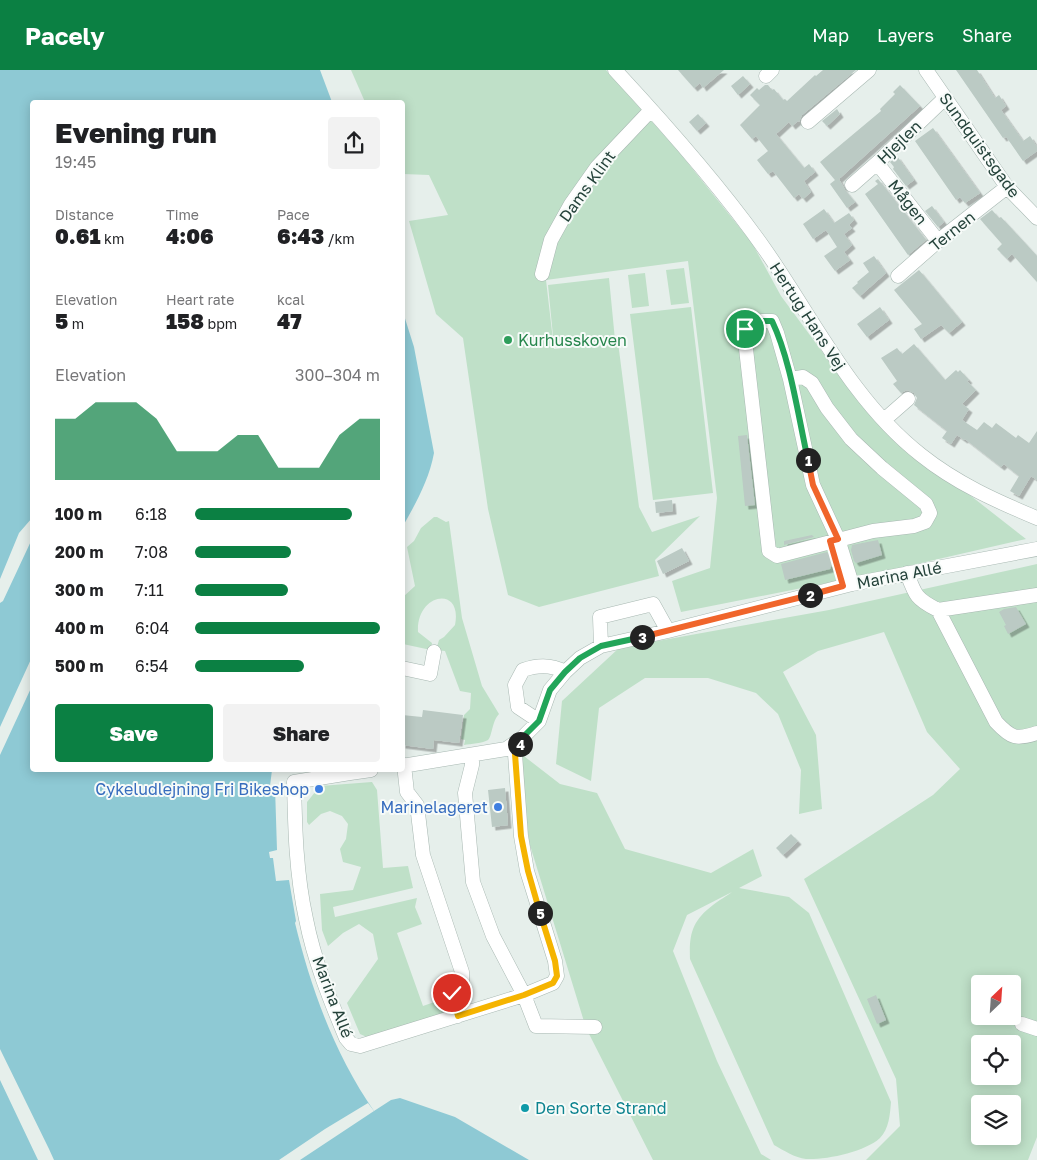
<!DOCTYPE html>
<meta charset="utf-8">
<style>
body{margin:0;font-family:"Golos Text",sans-serif;background:#f2f2f2;color:#202124;height:100vh;display:flex;flex-direction:column;font-size:19px;white-space:nowrap}
*{box-sizing:border-box;margin:0}
p{font-size:16px;color:#757577}
.icon{flex:none;width:28px;height:28px;fill:none;stroke:currentColor;stroke-width:2;stroke-linecap:round;stroke-linejoin:round}
.map{position:relative;flex:1;overflow:hidden}
.sheet{position:absolute;left:30px;top:30px;width:375px;height:672px;display:flex;flex-direction:column;background:#fff;border-radius:5px;box-shadow:0 2px 12px #0003}
.sheet>*{flex:none}
.needle{width:32px;rotate:25deg}
.fabs{position:absolute;left:971px;top:905px;display:grid;gap:10px}
.fabs a{display:grid;place-items:center;width:50px;height:50px;border-radius:5px;background:#fff;box-shadow:0 2px 12px #0003;font-size:25px}
.pin{position:absolute;display:grid;place-items:center;width:42px;height:42px;color:#fff;margin:-21px;border:2px solid #fff;border-radius:50%;box-shadow:0 1px 5px #0007}
.km{position:absolute;width:25px;height:25px;margin:-12px;border-radius:50%;background:#222;color:#fff;font-size:14px;line-height:25px;text-align:center}
.round{display:grid;place-items:center;flex:none;width:52px;height:52px;border-radius:5px;background:#f2f2f2}
.headline{display:flex;align-items:center;justify-content:space-between;height:85px;padding:0 25px}
h1{font-size:28px;font-weight:800;line-height:38px}
.metrics{display:grid;grid-template-columns:repeat(3,1fr);gap:8px;height:85px;padding:5px 25px}
.metrics div{display:grid;align-content:center}
.metrics b{font-size:21px;font-weight:800}
.metrics small{font-size:14px;font-weight:400}
.metrics p{font-size:14px}
.chart{height:140px;padding:10px 25px}
.chart p{display:flex;justify-content:space-between}
.chart svg{width:100%;height:90px;margin-top:5px;fill:#0b8043;opacity:.7}
.button{display:flex;gap:10px;margin-top:auto;padding:10px 25px}
.button a{flex:1;height:58px;border-radius:5px;background:#0b8043;color:#fff;font-size:20px;font-weight:800;line-height:58px;text-align:center}
.button a+a{background:#f2f2f2;color:#202124}
ul{padding:0 25px;list-style:none;font-size:16px}
li{display:grid;grid-template-columns:80px 60px 1fr;align-items:center;height:38px}
li i{height:12px;border-radius:6px;background:#0b8043}
header{display:flex;align-items:center;gap:30px;box-sizing:border-box;height:70px;padding:0 25px;background:#0b8043;color:#fff}
header strong{font-size:24px}
nav{display:flex;gap:28px;margin-inline-start:auto;font-size:18px}
.map>svg:first-child{display:block}
</style>
<header>
<strong>Pacely</strong>
<nav><a>Map</a><a>Layers</a><a>Share</a></nav>
</header>
<div class="map">
<svg width="1037" height="1090" viewBox="0 0 1037 1090">
<defs>
<filter id="shadow"><feDropShadow dx="3.5" dy="3.5" stdDeviation="0" flood-color="#0004"/></filter>
</defs>
<rect width="100%" height="100%" fill="#e6efeb"/>
<path fill="#bfe0c8" fill-rule="evenodd" d="M351,0h255l73,82 73,91 29,53 54,73 61,74 75,53 55,43 -144,33 -201,40 -9,-31 38,-13 7,-70 -29,-237 -142,19 8,69 64,-7 21,165 13,25 48,-16 -45,44 4,16 -120,31 -31,-12 -20,-86 -25,-171 -27,-24 -27,-93 39,-6 -19,-40 -26,-1 -1,-72h-37z
M684,198l5,35 -18,2 -5,-35z
M645,203l4,33 -17,2 -4,-33z
M609,208l6,62 -61,6 -6,-61z
M691,237l22,186 -60,7 -23,-186z
M434,447h3l9,5 3,-1 13,97 20,68 17,28c-7,7 -7,23 -11,26 -5,3 -17,4 -24,5l1,-5 -4,-1 3,-24 6,-6 1,-16 -11,-2 -15,-40 -9,-1 3,-10 5,-3 11,-12c8,-40 -39,-32 -37,7l14,11 -1,7 -28,-6v-47l12,-11 -8,-39 7,-6 7,-13z
M1037,494v573l-9,23h-162l34,-34 -4,-47 -92,-200 129,-84 27,-26 -33,-37 -43,-100 -66,19 -35,21 33,63 6,74 -23,5 2,-44 -23,-56 -22,-21 -48,-15h-63l-46,30 -8,73 -35,-17 6,-63 57,-53 210,-38zM980,914h32v32h-32zM980,974h32v32h-32zM980,1034h32v32h-32z
M520,683l40,31 37,9 28,56 86,24 42,-24 9,27 -23,12 50,9 20,16 82,189c-1,12 -2,27 -11,36 -15,14 -54,22 -74,21 -11,-1 -23,-9 -32,-14l-84,-186c-1,-25 2,-38 23,-54 6,-5 14,-9 19,-13l-45,23 -14,36 44,110 44,93 10,6h-118l-67,-132 -57,-186z
M372,712l5,8 6,78 25,-2 5,22 -80,19 2,10 82,-19 -2,9 7,17 -25,9 26,73 23,-8v8l-3,7 -74,25 -9,-4 -13,-31 31,-44 -5,-25 -14,-10 -16,9 -15,13 -6,-16 -2,-36 33,-4 8,-23 -18,-5 -3,-13 6,-10 2,-15 -6,-8 -12,-5 -9,3 -12,11 -2,-3v-20l13,-16z"/>
<path fill="#8ec9d4" d="M0,0h320l12,32h-300v668h240l-2,16 5,1 2,63 -8,2 1,6h3l3,23 13,-1 7,41 -1,2c16,66 40,132 79,188l17,-11 9,-2 55,19 74,43h-529z
M402,239l12,38 20,106c-5,27 -18,50 -31,73z"/>
<path fill="#e6efeb" d="M32,448v21l-29,62 -3,2v-24l19,-46z
M32,587v29l-32,69v-28z
M0,979l49,100 5,11h-16l-38,-80z
M368,1033l6,8 -74,49h-21l46,-31z"/>
<path fill="#bbcac4" filter="url(#shadow)" d="M678,0h46l-21,18 -3,-5 -6,5z
M823,0h33l-54,45 -3,7 -1,-1 -6,5 -3,-4 -13,12 28,34 5,-4 6,8 -11,9 7,11 -8,7 -4,-5 -5,4 -21,-27 -5,3 -11,-14 11,-9 -12,-15 -4,3 -12,-14 20,-20 -10,-10 7,-7 2,2 6,-5h3l4,5 2,-1 9,11 2,-1 2,2 28,-26 1,1z
M956,0h21l18,28 4,-3 7,11 -5,4 22,31 7,-5 7,11v4l-14,10 -16,-23 -2,-1 -2,1z
M743,6l7,8 -12,11 -7,-9z
M900,15l20,21 -81,73 6,11 10,12 -8,6 -17,-24 5,-4 -15,-18 61,-51 -1,-2 15,-15 -2,-2z
M837,39l3,5 -13,12 -5,-5z
M698,44l8,9 -9,8 -8,-9z
M933,58l47,65 -15,10 -5,-6 -4,3 -41,-59z
M897,86l17,24 -8,6 -13,-17 1,-2 -4,-5z
M878,109l48,61 -18,15 -43,-61 13,-10 -3,-3z
M932,136l12,16 -6,5 -13,-16z
M824,139l10,14 15,-10 5,7 -5,5 3,3 -8,6 8,11 -8,7 6,8 -15,11 -11,-15 13,-9 -11,-17 -13,9 -10,-15z
M992,140l7,8 2,-1 36,39v26l-25,-28 -5,5 -10,-10 5,-5 -22,-25z
M874,186l12,17 -26,23 -8,-8 6,-5 -1,-1 12,-10 -6,-9z
M919,200l43,52 -13,11 -8,-8 -20,14 -7,-10 8,-5 -28,-34z
M880,237l9,13 -22,17 -10,-13z
M914,274l31,36 11,-10 2,2 2,-2 9,10 -2,1 9,9 -14,14 7,5 -7,11 15,10 7,-8 8,6 4,-5 20,15 2,-3 11,8 8,-12v49l-6,-4 -12,20 -9,-5 9,-15 -15,-12 -3,3 -36,-28 -1,1 -7,-5 -6,9 -9,-6 5,-7 -33,-26 3,-7 -3,-5 -7,-3 -6,3 -8,-9 4,-3 -16,-23 16,-10 5,6z
M747,365l8,70 -10,1 -7,-70z
M672,430l1,11 -17,2 -1,-11z
M812,465l2,2 -30,8v-4z
M878,470l4,15 -26,8 -2,-2 -3,-11 1,-5z
M682,478l7,13 -26,13 -6,-13z
M827,482l7,8 -4,9 -45,11 -4,-16z
M1016,537l10,17 -18,10 -4,-8 2,-1 -7,-13 5,-3z
M423,640l40,5 -4,28 -25,-3 -1,9 -31,-4v-30l20,2z
M505,718l3,37 -16,2 -4,-37z
M791,764l7,7 -15,14 -7,-7z
M876,925l10,25 -9,4 -10,-25z"/>
<g fill="none" stroke-linecap="round" stroke-linejoin="round">
<defs>
<path id="minor" d="M615,0c52,56 107,118 151,181 48,69 87,151 155,204 35,28 75,46 116,63
M926,0l81,117 30,31
M766,6l6,-6
M808,52l61,-52
M877,93l61,78
M852,115l25,-22 68,-65
M542,204l9,-34 20,-36 26,-37 54,-57
M898,206l40,-35 69,-54
M790,309l13,-2 9,6 15,25 24,31 31,29 44,36 4,9 -5,9 -11,4 -41,5 -96,25 -8,-5 -24,-211v-11l17,-8h10l5,12 13,46 23,106 25,54 14,45
M884,350l24,-21
M907,503c8,22 9,26 31,37l99,-15
M938,540l58,112c15,16 20,18 41,11
M601,576l-1,-29 53,-13 15,27
M402,598l28,6 4,-22
M539,651l-21,-14 -3,-22 8,-15c14,-5 28,-6 42,2
M472,685v10l-7,28 8,89 20,54 31,59 12,31 59,1
M404,695l3,27 10,13 6,50 39,117v10l-10,11 6,23
M402,696l104,-17 16,-11 17,-17 11,-31 15,-18 15,-14 21,-12 67,-15 184,-47 185,-35
M350,700v3l-56,9c1,46 2,92 12,137 8,41 24,81 40,119l5,6 9,2 164,-51 29,-12 4,-7 -2,-15 -28,-90 -6,-35 -6,-82 7,-16
M350,703l21,-3
M1022,954l15,5"/>
</defs>
<use href="#minor" stroke="#a8b8b2" stroke-width="15"/>
<use href="#minor" stroke="#fff" stroke-width="14"/>
</g>
<g fill="none" stroke-linecap="round" stroke-linejoin="round">
<defs>
<path id="split-1" d="M745,259l17,-8h10c19,40 26,95 36,139"/>
<path id="split-2" d="M808,390l5,25 25,54 -8,2 13,45 -33,9"/>
<path id="split-3" d="M642,567l168,-42"/>
<path id="split-4" d="M520,674l2,-6 17,-17 11,-31 15,-18 15,-14 21,-12 41,-9"/>
<path id="split-5" d="M520,674l-5,10 6,82 7,35 12,42"/>
<path id="split-6" d="M452,923l6,23 66,-21 29,-12 4,-7 -2,-15 -15,-48"/>
</defs>
<use href="#split-1" stroke="#fff" stroke-width="10"/>
<use href="#split-2" stroke="#fff" stroke-width="10"/>
<use href="#split-3" stroke="#fff" stroke-width="10"/>
<use href="#split-4" stroke="#fff" stroke-width="10"/>
<use href="#split-5" stroke="#fff" stroke-width="10"/>
<use href="#split-6" stroke="#fff" stroke-width="10"/>
<use href="#split-1" stroke="#22a559" stroke-width="6"/>
<use href="#split-2" stroke="#f0652b" stroke-width="6"/>
<use href="#split-3" stroke="#f0652b" stroke-width="6"/>
<use href="#split-4" stroke="#22a559" stroke-width="6"/>
<use href="#split-5" stroke="#f5b400" stroke-width="6"/>
<use href="#split-6" stroke="#f5b400" stroke-width="6"/>
</g>
<circle fill="#2e9e5b" stroke="#f7fbf9" stroke-width="2" cx="508" cy="270" r="5"/>
<g fill="#3f7fe0" stroke="#f7fbf9" stroke-width="2">
<circle cx="319" cy="719" r="5"/>
<circle cx="498" cy="737" r="5"/>
</g>
<circle fill="#0f9aa8" stroke="#f7fbf9" stroke-width="2" cx="525" cy="1038" r="5"/>
<g text-anchor="middle" dominant-baseline="central" stroke-width="4" stroke-linejoin="round" paint-order="stroke">
<g font-size="16" fill="#24423a" stroke="#f7fbf9">
<text transform="translate(899 72) rotate(-44)">Hjejlen</text>
<text transform="translate(980 75) rotate(54)">Sundquistsgade</text>
<text transform="translate(587 116) rotate(-54)">Dams Klint</text>
<text transform="translate(908 132) rotate(52)">Mågen</text>
<text transform="translate(952 161) rotate(-39)">Ternen</text>
<text transform="translate(808 246) rotate(57)">Hertug Hans Vej</text>
<text transform="translate(899 505) rotate(-11)">Marina Allé</text>
<text transform="translate(333 927) rotate(69)">Marina Allé</text>
</g>
<g font-size="16" fill="#27864d" stroke="#f7fbf9" text-anchor="start">
<text x="518" y="270">Kurhusskoven</text>
</g>
<g font-size="16" fill="#366cbe" stroke="#f7fbf9" text-anchor="end">
<text x="309" y="719">Cykeludlejning Fri Bikeshop</text>
<text x="488" y="737">Marinelageret</text>
</g>
<g font-size="16" fill="#0d838f" stroke="#f7fbf9" text-anchor="start">
<text x="535" y="1038">Den Sorte Strand</text>
</g>
</g>
</svg>
<div class="fabs">
<a><svg class="needle" viewBox="-14 -14 28 28"><path d="M0-13l5 13h-10z" fill="#e53935"/><path d="M0 13l5-13h-10z" fill="#757577"/></svg></a>
<a><svg class="icon" aria-label="locate" viewBox="0 0 24 24"><circle cx="12" cy="12" r="6"/><path d="M12 2v4M12 18v4M2 12h4M18 12h4"/></svg></a>
<a><svg class="icon" aria-label="layers" viewBox="0 0 24 24"><path d="M12 4l9 5-9 5-9-5zM3 14l9 5 9-5"/></svg></a>
</div>
<div class="pin" style="left:745px;top:259px;background:#1e9e55"><svg class="icon" aria-label="arrive" viewBox="0 0 24 24"><path d="M6 21V4h12l-3 4 3 4H6"/></svg></div>
<div class="pin" style="left:452px;top:923px;background:#d93025"><svg class="icon" aria-label="check" viewBox="0 0 24 24"><path d="M5 12l5 5 9-10"/></svg></div>
<b class="km" style="left:808px;top:390px">1</b>
<b class="km" style="left:810px;top:525px">2</b>
<b class="km" style="left:642px;top:567px">3</b>
<b class="km" style="left:520px;top:674px">4</b>
<b class="km" style="left:540px;top:843px">5</b>
<section class="sheet">
<div class="headline"><div><h1>Evening run</h1><p>19:45</p></div><a class="round"><svg class="icon" aria-label="share" viewBox="0 0 24 24"><path d="M12 15V3M7 8l5-5 5 5M5 13v7h14v-7"/></svg></a></div>
<div class="metrics">
<div><p>Distance</p><b>0.61<small> km</small></b></div>
<div><p>Time</p><b>4:06</b></div>
<div><p>Pace</p><b>6:43<small> /km</small></b></div>
</div>
<div class="metrics">
<div><p>Elevation</p><b>5<small> m</small></b></div>
<div><p>Heart rate</p><b>158<small> bpm</small></b></div>
<div><p>kcal</p><b>47</b></div>
</div>
<div class="chart"><p><span>Elevation</span>300–304 m</p>
<svg viewBox="0 0 160 44" preserveAspectRatio="none"><path d="M0 44V14L10 14L20 6L30 6L40 6L50 14L60 30L70 30L80 30L90 22L100 22L110 38L120 38L130 38L140 22L150 14L160 14V44z"/></svg>
</div>
<ul>
<li><b>100 m</b>6:18<i style="width:85%"></i></li>
<li><b>200 m</b>7:08<i style="width:52%"></i></li>
<li><b>300 m</b>7:11<i style="width:50%"></i></li>
<li><b>400 m</b>6:04<i style="width:100%"></i></li>
<li><b>500 m</b>6:54<i style="width:59%"></i></li>
</ul>
<div class="button"><a>Save</a><a>Share</a></div>
</section>
</div>
